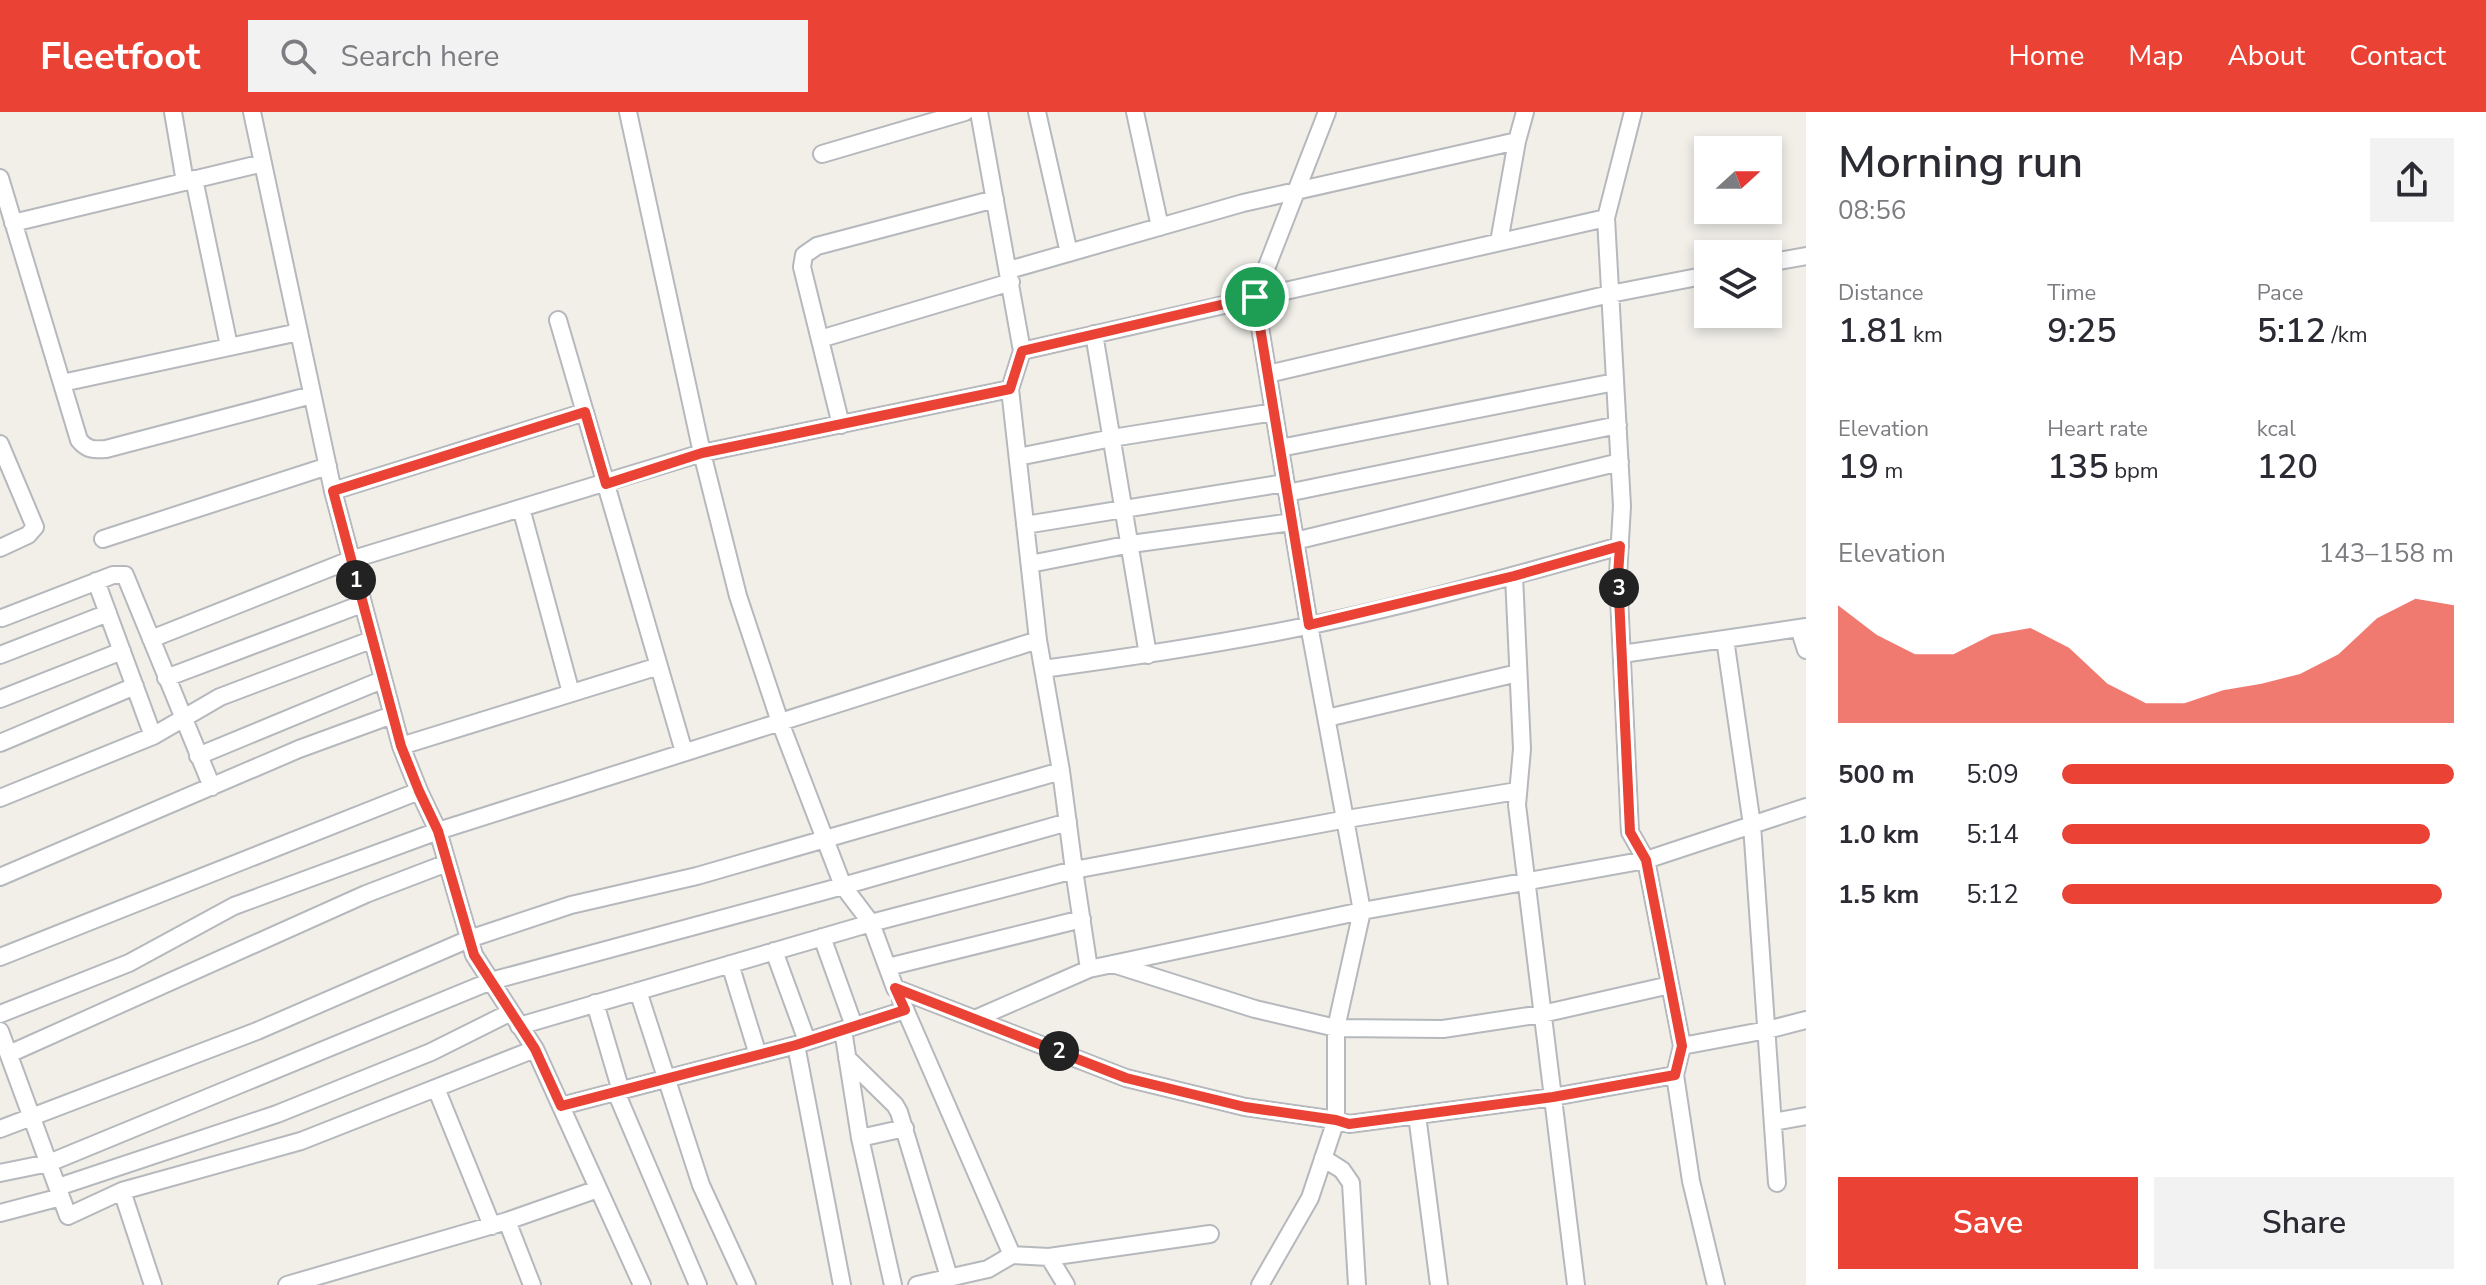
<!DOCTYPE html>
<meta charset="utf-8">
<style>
body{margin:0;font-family:"Nunito Sans",sans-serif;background:#f2f2f3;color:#2b2b33;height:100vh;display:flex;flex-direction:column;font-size:30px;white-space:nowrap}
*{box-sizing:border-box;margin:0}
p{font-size:26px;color:#7c7c81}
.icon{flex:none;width:44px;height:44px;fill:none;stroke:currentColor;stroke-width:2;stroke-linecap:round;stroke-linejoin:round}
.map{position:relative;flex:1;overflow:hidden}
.drawer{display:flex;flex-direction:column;background:#fff;width:680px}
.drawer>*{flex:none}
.needle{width:52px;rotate:69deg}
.fabs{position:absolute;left:1694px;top:24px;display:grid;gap:16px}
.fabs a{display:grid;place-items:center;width:88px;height:88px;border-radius:0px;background:#fff;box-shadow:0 4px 12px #0003;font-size:40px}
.pin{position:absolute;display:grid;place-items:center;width:68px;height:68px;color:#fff;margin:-34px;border:4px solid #fff;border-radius:50%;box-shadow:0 2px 8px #0007}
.km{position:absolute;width:40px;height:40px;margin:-20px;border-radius:50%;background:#222;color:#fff;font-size:22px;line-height:40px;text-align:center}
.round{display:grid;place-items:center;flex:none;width:84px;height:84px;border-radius:0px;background:#f2f2f3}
.summary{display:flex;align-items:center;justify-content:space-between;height:136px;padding:0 32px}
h1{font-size:44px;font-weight:600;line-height:60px}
.metrics{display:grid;grid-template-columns:repeat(3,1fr);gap:12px;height:136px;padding:8px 32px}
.metrics div{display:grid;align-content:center}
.metrics b{font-size:34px;font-weight:600}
.metrics small{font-size:22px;font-weight:400}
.metrics p{font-size:22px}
.chart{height:224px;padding:16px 32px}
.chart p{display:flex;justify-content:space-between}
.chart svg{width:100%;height:144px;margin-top:8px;fill:#ea4335;opacity:.7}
.button{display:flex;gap:16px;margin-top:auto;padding:16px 32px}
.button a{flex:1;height:92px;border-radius:0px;background:#ea4335;color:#fff;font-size:32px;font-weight:600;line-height:92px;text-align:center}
.button a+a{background:#f2f2f3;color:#2b2b33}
ul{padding:0 32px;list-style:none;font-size:26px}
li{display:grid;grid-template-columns:128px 96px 1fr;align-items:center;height:60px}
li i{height:20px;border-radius:10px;background:#ea4335}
header{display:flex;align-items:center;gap:48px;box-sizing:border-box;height:112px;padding:0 40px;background:#ea4335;color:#fff}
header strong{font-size:38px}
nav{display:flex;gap:44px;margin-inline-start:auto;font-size:28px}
.search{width:560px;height:72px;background:#f2f2f3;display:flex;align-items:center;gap:20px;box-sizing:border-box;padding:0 28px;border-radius:0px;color:#7c7c81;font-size:30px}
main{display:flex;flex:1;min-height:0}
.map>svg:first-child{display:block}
</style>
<header>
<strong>Fleetfoot</strong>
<div class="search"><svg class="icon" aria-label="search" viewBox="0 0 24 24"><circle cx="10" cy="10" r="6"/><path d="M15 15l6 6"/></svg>Search here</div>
<nav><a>Home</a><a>Map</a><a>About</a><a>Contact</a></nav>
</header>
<main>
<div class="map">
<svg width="1806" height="1173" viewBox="0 0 1806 1173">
<rect width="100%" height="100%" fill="#f1efe8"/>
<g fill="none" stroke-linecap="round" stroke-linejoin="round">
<defs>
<path id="minor" d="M173,0l12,70
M252,0l81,379 68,255 18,45 19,40 36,124 61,94 107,236
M628,0l74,341 36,143 42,126 63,164 28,37 24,65 231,90 119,29 91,13 13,4 204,-27 122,-22
M979,0l43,239
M1037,0l32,141
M1135,0l25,115
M1633,0l-27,106 16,288 -4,69 12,257 16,28 36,186 -7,29 16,106 25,104
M822,42l143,-42
M0,66l79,262c8,10 15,10 27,9l206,-54
M194,67l35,167
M13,111l250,-60
M1499,130l18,-101 8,-29
M1768,151l38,-7
M1009,158l234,-67 274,-62
M558,208l126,432
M1094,222l54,321
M820,227l191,-57
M1268,262l342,-80 98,-19
M62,271l237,-51
M841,313l-39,-158 2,-12 13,-9 178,-47
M0,332l35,83 -7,8 -28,13
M1280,336l335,-66
M1018,345l94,-19 162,-26
M333,379l252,-79
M1287,381l331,-68
M521,396l50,185
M1025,413l260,-42
M103,427l225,-73
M1295,429l325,-79
M1030,452l101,-20 161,-22
M1514,464l8,173 -5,56 59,480
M96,469l57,155
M2,506l111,-43h12l87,212
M1799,516l7,22
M151,527l199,-79 352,-107 308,-64
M1725,527l27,186 25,358
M1622,542l184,-27
M0,543l108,-42
M1043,557c89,-12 177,-25 264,-43 106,-22 210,-51 313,-80
M166,566l196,-74
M0,587l122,-48
M1327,606l191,-45
M0,631l135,-57
M401,634l258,-80
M198,644l184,-76
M1517,679l-170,28 -273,51 -13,-99 -23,-131 -28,-251 12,-38 584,-133
M0,686l153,-62 67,-39 151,-57
M0,765l299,-128 93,-34
M822,825l32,89
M774,839l33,90
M0,845l419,-166
M730,852l28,91
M1113,852l142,45 81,19 107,1 99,-15 128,-29
M888,855l194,-48
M638,879l63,194 46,100
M901,888l111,255
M595,891l26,88
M0,902l129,-51 105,-57 204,-75 600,-191
M977,906l112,-49 273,-58 284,-51 160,-53
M519,914l352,-103 203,-53 15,99
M843,918l17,108 33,147
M0,919l68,185 54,-25
M796,933l46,240
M1682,934l85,-16 39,-10
M9,942l357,-160 81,-31
M847,946l48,47 4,7 50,165
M436,976l56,138
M616,980l82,193
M561,994l235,-61 109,-35
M1417,1003l22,170
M1773,1010l33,-6
M0,1017l257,-98 212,-92 102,-34 126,-29 364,-105
M860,1026l45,-10
M1323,1046l19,12 9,13 6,102
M0,1061l49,-10 442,-182 352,-95 225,-64
M58,1075l219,-73 154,-62 80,-40
M0,1101l61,-16
M507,1109l25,64
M1049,1145l161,-23
M153,1173l-31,-94 179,-50 234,-92
M287,1173l220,-64 91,-32
M917,1173l71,-16 24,-14 37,2 17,28
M1260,1173l50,-87 26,-78v-92l26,-117 -53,-286 -54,-328 72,-185"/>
</defs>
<use href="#minor" stroke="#b5b8bc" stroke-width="20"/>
<use href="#minor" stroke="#fff" stroke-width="16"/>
</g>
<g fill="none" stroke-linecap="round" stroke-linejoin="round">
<defs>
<path id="route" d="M1255,185l54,328 205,-49 106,-30 -2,29 12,257 16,28 36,186 -7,29 -122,22 -204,27 -13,-4 -91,-13 -119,-29 -231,-90 10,22 -109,35 -235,61 -26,-57 -61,-94 -36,-124 -19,-40 -18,-45 -68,-255 252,-79 21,72 96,-31 308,-64 12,-38z"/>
</defs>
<use href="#route" stroke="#fff" stroke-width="16"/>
<use href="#route" stroke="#ea4335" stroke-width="10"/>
</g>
</svg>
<div class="fabs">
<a><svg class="needle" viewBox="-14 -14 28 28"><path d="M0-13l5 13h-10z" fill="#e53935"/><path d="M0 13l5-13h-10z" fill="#7c7c81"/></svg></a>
<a><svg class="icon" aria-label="layers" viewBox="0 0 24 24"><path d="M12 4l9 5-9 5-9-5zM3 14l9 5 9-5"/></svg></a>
</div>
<div class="pin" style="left:1255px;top:185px;background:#1e9e55"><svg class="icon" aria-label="arrive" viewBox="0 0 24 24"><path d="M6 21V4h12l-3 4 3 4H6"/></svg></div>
<b class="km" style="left:356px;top:468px">1</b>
<b class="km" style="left:1059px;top:939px">2</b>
<b class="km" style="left:1619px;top:476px">3</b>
</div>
<section class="drawer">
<div class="summary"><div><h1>Morning run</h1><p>08:56</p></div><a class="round"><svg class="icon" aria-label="share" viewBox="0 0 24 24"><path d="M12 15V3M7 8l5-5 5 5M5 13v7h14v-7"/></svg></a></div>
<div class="metrics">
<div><p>Distance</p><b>1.81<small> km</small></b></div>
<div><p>Time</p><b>9:25</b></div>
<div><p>Pace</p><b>5:12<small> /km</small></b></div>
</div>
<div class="metrics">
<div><p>Elevation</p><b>19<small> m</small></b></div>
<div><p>Heart rate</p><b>135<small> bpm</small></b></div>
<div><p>kcal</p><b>120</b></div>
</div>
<div class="chart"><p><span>Elevation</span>143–158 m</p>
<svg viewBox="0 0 160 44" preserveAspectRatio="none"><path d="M0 44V8L10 17L20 23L30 23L40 17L50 15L60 21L70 32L80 38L90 38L100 34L110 32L120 29L130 23L140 12L150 6L160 8V44z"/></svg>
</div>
<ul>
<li><b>500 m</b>5:09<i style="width:100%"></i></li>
<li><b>1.0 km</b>5:14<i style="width:94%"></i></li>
<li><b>1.5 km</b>5:12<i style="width:97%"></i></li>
</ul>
<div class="button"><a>Save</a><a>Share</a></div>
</section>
</main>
